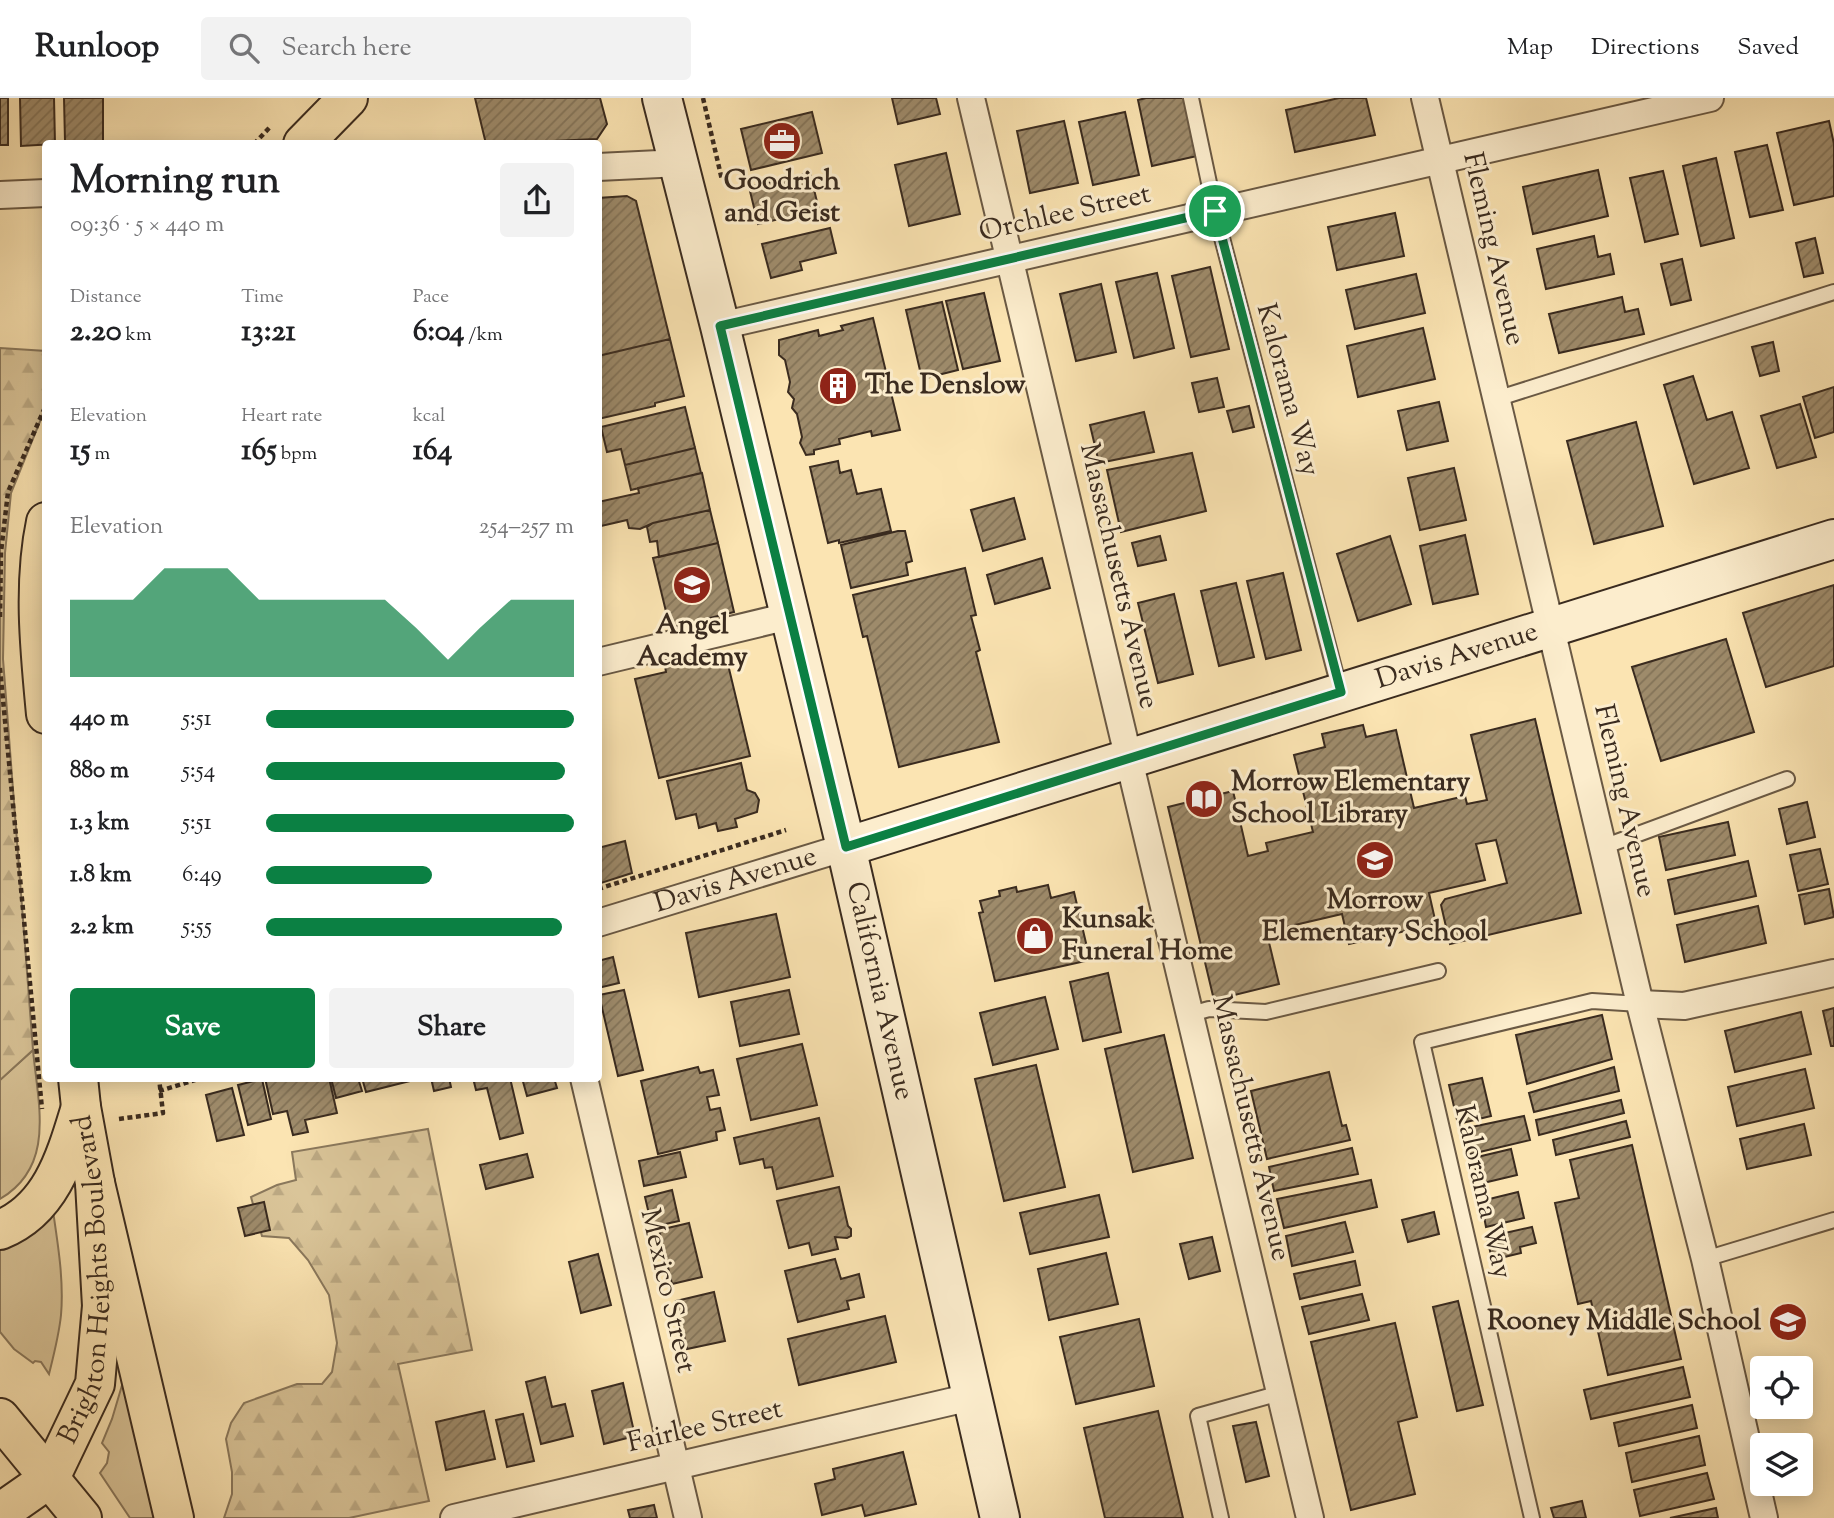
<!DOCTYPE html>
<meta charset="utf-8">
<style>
body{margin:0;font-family:"Sorts Mill Goudy",serif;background:#f2f2f2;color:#202124;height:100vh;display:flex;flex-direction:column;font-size:26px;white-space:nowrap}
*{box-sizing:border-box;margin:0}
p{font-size:23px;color:#757577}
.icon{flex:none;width:38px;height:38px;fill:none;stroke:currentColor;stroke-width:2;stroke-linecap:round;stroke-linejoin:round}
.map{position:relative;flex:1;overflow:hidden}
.panel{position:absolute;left:42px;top:42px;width:560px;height:942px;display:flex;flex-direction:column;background:#fff;border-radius:7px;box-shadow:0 4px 18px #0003}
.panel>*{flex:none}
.fabs{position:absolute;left:1750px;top:1258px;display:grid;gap:14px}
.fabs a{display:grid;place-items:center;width:63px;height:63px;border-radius:7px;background:#fff;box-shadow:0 4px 18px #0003;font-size:35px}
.pin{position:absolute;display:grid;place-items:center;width:60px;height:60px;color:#fff;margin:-30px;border:4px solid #fff;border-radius:50%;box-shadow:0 2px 7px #0007}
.round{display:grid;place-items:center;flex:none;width:74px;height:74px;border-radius:7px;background:#f2f2f2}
.head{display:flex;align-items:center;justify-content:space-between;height:119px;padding:0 28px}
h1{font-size:38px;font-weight:700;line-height:52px}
.metrics{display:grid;grid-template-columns:repeat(3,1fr);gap:10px;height:119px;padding:7px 28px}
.metrics div{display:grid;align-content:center}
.metrics b{font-size:30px;font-weight:700}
.metrics small{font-size:19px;font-weight:400}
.metrics p{font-size:19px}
.chart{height:196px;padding:14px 28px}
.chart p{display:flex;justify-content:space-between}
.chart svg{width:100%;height:126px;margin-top:7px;fill:#0b8043;opacity:.7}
.button{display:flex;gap:14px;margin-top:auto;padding:14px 28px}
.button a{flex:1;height:80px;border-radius:7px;background:#0b8043;color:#fff;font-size:28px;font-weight:700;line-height:80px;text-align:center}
.button a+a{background:#f2f2f2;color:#202124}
ul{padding:0 28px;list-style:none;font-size:23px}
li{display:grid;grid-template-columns:112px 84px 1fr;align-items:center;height:52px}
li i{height:18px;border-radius:9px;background:#0b8043}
header{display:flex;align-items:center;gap:42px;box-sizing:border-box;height:98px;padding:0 35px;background:#fff;border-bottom:2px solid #e0e0e0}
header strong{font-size:33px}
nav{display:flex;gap:38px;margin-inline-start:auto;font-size:24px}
.search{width:490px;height:63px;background:#f2f2f2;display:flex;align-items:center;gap:18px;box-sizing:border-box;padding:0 24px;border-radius:7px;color:#757577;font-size:26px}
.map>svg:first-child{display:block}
</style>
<header>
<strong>Runloop</strong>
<div class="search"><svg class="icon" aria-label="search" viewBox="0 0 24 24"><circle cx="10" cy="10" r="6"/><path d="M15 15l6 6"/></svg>Search here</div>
<nav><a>Map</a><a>Directions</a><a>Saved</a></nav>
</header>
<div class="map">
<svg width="1834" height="1420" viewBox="0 0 1834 1420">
<defs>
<pattern id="forest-firs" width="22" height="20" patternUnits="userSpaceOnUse" patternTransform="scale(1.75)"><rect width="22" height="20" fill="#dac599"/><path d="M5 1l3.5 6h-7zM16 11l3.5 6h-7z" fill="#bca983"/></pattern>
<pattern id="building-hatch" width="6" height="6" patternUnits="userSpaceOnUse" patternTransform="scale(1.75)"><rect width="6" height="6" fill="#9e8b6b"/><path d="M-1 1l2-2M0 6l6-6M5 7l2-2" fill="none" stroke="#827257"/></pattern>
</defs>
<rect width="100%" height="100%" fill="#fbe4b2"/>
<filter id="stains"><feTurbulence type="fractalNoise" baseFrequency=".00286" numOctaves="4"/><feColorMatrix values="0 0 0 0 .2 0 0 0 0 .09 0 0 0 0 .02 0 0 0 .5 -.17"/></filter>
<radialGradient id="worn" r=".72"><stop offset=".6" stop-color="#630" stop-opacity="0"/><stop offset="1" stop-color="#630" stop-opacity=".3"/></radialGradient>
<path fill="#dac599" stroke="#8a785c" stroke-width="2" d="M33,952c5,55 23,116 -33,149v-119z
M53,1113c5,34 11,70 8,104 -2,20 -7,39 -12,59l-8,-12 -6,-1 -2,2 -19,-14 -14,-17v-85z
M123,1284l35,136h-28l-30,-45 7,-10 2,-11 -7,-9 10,-24z"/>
<path fill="url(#forest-firs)" stroke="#8a785c" stroke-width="2" d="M0,250l46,3 -1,58 -34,84 -6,60 -2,106 30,391 -33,30z
M428,1031l44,221 -74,14 31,137 -80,17h-125l8,-24v-22l-6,-33 5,-16 13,-20 53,-19h25l10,-12 5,-29 -8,-48 -21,-35 -19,-22 -27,-2 -11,-39 26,-12 19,-5 -4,-28z"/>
<path fill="url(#building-hatch)" stroke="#3a2b1f" stroke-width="2" d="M0,0h8v47h-8z
M20,0h34l1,46 -34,2z
M64,0h39v43h-38z
M475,0h125l7,26 -10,15 -111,5z
M892,0h44l4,16 -42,10z
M1146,0h38l13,58 -45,10 -14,-66z
M1339,0h27l9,37 -80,17 -9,-42z
M812,14l10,41 -71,17 -10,-41z
M1125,14l14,63 -46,10 -14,-63z
M1064,23l14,62 -48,10 -13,-62z
M1829,23l5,23v52l-40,9 -17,-72z
M1767,47l16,65 -33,7 -15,-65z
M946,55l14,61 -51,12 -14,-61z
M1716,60l18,80 -33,8 -18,-80z
M1598,72l10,46 -75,18 -10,-47z
M1663,73l15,63 -33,8 -15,-64z
M810,75l9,37 -61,14 -9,-37z
M627,98l9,5 34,138 -72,17v-158z
M1395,115l9,43 -67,14 -9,-43z
M830,130l6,25 -36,9 2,8 -31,8 -9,-34z
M1594,138l4,21 12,-3 4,20 -68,15 -9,-40z
M1815,140l8,35 -19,4 -8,-34z
M1682,161l9,41 -20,5 -10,-41z
M1210,169l19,82 -38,8 -19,-81z
M1157,175l17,75 -40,10 -18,-76z
M1416,176l9,39 -70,16 -9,-39z
M1101,186l15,68 -40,9 -16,-67z
M984,195l16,68 -37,8 -17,-68z
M1622,199l3,15 13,-3 6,25 -85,19 -10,-39z
M942,204l16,68 -36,9 -16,-69z
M873,220l27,112 -28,6 -1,-5 -32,8 1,5 -26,6v4l-8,1 -6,-12 2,-6 -5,-23 -5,-6 2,-9 -6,-7 2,-10 -5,-22 -6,-5v-15l39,-10 1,6 24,-6 -2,-4z
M1423,230l12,51 -77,18 -11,-51z
M670,241l14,57 -29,7v3l-57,13v-63z
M1773,244l6,29 -19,5 -8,-29z
M1693,278l14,44 25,-8 17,56 -55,16 -30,-99z
M1217,280l7,29 -25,5 -7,-29z
M1834,289v45l-19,6 -12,-41z
M1439,304l9,39 -41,9 -9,-39z
M1800,306l16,53 -39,11 -16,-52z
M1249,308l5,21 -21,5 -6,-21z
M685,309l10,41 -70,17 -4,-16 -14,3 -6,-25z
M1144,314l10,40 -55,11 -9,-38z
M1636,324l27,104 -69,18 -27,-103z
M695,350l6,25 -70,17 -6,-25z
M1192,355l14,58 -85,21 -14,-62z
M838,363l2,12 11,-3 6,24 24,-5 10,42 -52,12v-3l-11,3 -18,-76z
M1454,370l12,52 -46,10 -12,-52z
M702,375l8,37 -57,13 -13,6 -11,-1 -2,-8 -26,6 -3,-24 41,-9 -1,-5z
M1014,400l11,41 -42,12 -12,-41z
M710,412l8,33 -59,14 -2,-16 -7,1 -3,-15 6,-4z
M898,433h7l7,30 -6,2 2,12 -57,13 -10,-43z
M1465,437l13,59 -45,10 -13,-58z
M1160,438l6,24 -28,6 -6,-23z
M1390,438l21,68 -53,17 -21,-67z
M718,445l16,69 -64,16 -17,-70z
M1042,460l8,30 -55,16 -8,-29z
M965,470l11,47 -5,1 9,34 -4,2 23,90 -100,25 -32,-131 -4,1 -10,-42z
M1283,475l18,77 -35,9 -19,-78z
M1236,485l18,74 -35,9 -18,-75z
M1834,487v81l-68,21 -23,-74z
M1174,496l19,80 -35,9 -20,-80z
M1726,541l28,93 -93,29 -29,-94z
M725,554l25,104 -91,22 -24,-99 31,-7 -1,-6z
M1535,621l46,194 -131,31 -9,-39 4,-6 62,-16 -11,-43 -20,4 9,36 -56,13 7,31 -87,20 -7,-30 -56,13 -1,-2 -19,5 13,54 -65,16 -46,-193 65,-16 15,65 20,-5 -2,-8 47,-11 -19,-77 31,-8 -3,-13 41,-9 3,12 30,-7 18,78 51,-12 2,8 20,-4 -16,-65z
M741,665l6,27 8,3 4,7 -2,12 -22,7 2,8 -19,4 -2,-8 -17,5 -3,-14 -20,5 -9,-38z
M1807,704l8,35 -28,7 -8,-35z
M1728,724l7,33 -69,15 -7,-33z
M625,743l7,32 -34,11v-36z
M1820,751l8,35 -30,7 -8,-36z
M1748,763l8,35 -81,18 -7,-34z
M1048,787l3,13 23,-6 16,68 -95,21 -16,-68 4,-1 -3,-11 20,-5 -1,-5 17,-4 1,5z
M1829,791l5,28 -29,7 -6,-29z
M1758,808l8,37 -81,19 -8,-37z
M776,816l14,63 -91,20 -13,-64z
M613,859l6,26 -21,5v-27z
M1108,875l13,59 -38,9 -13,-59z
M624,892l19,80 -25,6 -19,-81z
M789,892l10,44 -59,12 -9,-44z
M1045,899l13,52 -65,16 -13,-52z
M1834,910v38h-3l-8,-35z
M1801,914l10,42 -76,18 -10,-41z
M1602,917l10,44 -85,25 -11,-49z
M1164,937l29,123 -60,14 -28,-123z
M802,946l15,61 -66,15 -14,-61z
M1036,967l29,122 -61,14 -29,-122z
M698,969l2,6 13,-3 6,25 -12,2 3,13 10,-2 5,22 -9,2 1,8 -59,14 -17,-73z
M1614,969l5,24 -85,21 -5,-19z
M1805,971l9,39 -77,18 -9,-39z
M1329,974l13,54 4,-1 4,15 -83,19 -16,-68z
M265,980h64l8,35 -32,7 3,12 -15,3 -6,-24 -14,3z
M331,980h27l4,13 -26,7z
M362,980h60l-56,14z
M431,980h18l2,9 -17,4z
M473,980h37l13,55 -23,6 -13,-51 -11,2z
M522,980h32l3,10 -30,8z
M1482,980l9,38 -33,8 -9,-39z
M262,981l9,40 -23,6 -10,-40z
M232,990l12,47 -27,6 -11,-46z
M1621,1002l3,13 -85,22 -3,-15z
M1524,1018l6,24 -63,15 -5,-26z
M819,1020l14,58 -56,13 -5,-22 -7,1 -2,-9 -23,5 -6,-26z
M1626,1023l4,16 -74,18 -3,-15z
M1804,1026l7,31 -64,14 -7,-30z
M1632,1047l49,214 -73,16 -17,-74 -13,3 -23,-101 24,-5 -9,-38z
M1352,1050l6,26 -84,17 -5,-24z
M1511,1051l6,26 -38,9 -6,-26z
M680,1054l6,25 -42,9 -5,-25z
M527,1056l6,23 -47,12 -6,-24z
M1371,1082l6,27 -93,21 -7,-29z
M839,1089l9,39 3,3v7l-4,2 -12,-1 3,12 -26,6 -3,-12 -20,5 -12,-47z
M672,1092l7,31 -27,6 -7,-30z
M1518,1094l6,26 -38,9 -5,-26z
M1099,1097l10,42 -79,17 -10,-41z
M264,1104l6,28 -25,6 -7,-28z
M1434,1114l5,22 -31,8 -6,-22z
M1345,1124l8,30 -61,14 -6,-30z
M689,1125l13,54 -30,7 -13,-54z
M1532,1129l4,16 -16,4 1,6 -29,7 -5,-23z
M1212,1139l8,34 -31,8 -9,-35z
M1106,1155l12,51 -69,16 -11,-51z
M598,1156l13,51 -30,8 -12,-51z
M835,1161l6,20 18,-5 5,23 -17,4 2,8 -51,13 -13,-51z
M1355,1163l5,24 -60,14 -6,-25z
M714,1194l11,49 -38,8 -11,-48z
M1362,1196l7,26 -60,14 -7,-27z
M1458,1203l25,104 -26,6 -24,-104z
M885,1218l11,46 -97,23 -11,-46z
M1139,1221l15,67 -78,18 -16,-67z
M1395,1225l22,94 -19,5 17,72 -64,16 -40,-168z
M1683,1269l7,30 -99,22 -7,-29z
M545,1279l7,30 13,-3 8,32 -32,8 -15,-62z
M623,1285l12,53 -31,8 -12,-53z
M1692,1307l5,23 -78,18 -5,-23z
M484,1313l11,48 -49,11 -10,-48z
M1158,1313l25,107h-78l-21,-90z
M523,1316l11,47 -27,6 -11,-47z
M1256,1324l13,54 -23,6 -13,-56z
M1699,1338l6,29 -73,17 -6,-29z
M903,1354l13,52 -51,12 -3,-11 -40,10 -7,-31 20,-5 -2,-10z
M1707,1375l7,26 -74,17 -6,-26z
M1582,1403l4,17h-32l-3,-10z
M654,1407l3,13h-27l-2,-8z
M1716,1410l2,10h-48z"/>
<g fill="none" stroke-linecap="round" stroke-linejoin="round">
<defs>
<path id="lane" d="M1191,0l24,113 125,480
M1496,301l338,-107
M1603,749l184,-68
M1191,916l18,-5 57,3 172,-41
M1705,1161l129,-39
M1221,1420l-23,-102 82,-23
M1532,1420l-110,-476 170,-41 48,3"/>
<g id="street">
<path d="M971,0l339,1420"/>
<path d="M1425,0l215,906 65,255 59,259"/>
<path d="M598,69l82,-4"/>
<path d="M0,97l46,-2"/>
<path d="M720,228l990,-228"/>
<path d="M598,564l191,-46"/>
<path id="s1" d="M598,825l248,-76"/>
<path d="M1640,906l44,2 150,-33"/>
<path d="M584,980l104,440"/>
<path d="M454,1420l517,-121"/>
</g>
<g id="secondary">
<path id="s2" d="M662,0l58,228 126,521 154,671"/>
<path id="s3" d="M846,749l988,-308"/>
</g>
<g id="primary">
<path d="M303,46l45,-46"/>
<path d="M46,424c-13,62 -6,129 0,192"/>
<path id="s4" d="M0,1415l50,-35 45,-94 7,-78 -7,-123 -14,-76 -3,-29"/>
</g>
<path id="highway" d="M95,1085l79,335
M0,1132c52,-21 66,-74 81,-123
M0,1320l82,100"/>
</defs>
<use href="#lane" stroke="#6a5944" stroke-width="18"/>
<use href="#street" stroke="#6a5944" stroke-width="30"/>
<use href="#secondary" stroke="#3a2b1f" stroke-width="42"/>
<use href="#primary" stroke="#3a2b1f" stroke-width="42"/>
<use href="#highway" stroke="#3a2b1f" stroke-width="42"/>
<path stroke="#3a2b1f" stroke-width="4.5" stroke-dasharray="5 3.5" stroke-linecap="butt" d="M703,0l19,82
M254,46l17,-18
M0,519l1,-65 7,-60 38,-87
M0,570l42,441
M598,791l188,-59
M159,993l43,-13
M119,1021l44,-6 -4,-35"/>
<use href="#lane" stroke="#fcedcd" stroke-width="14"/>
<use href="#street" stroke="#fcedcd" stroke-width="26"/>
<use href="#secondary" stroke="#fcedcd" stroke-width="38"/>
<use href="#primary" stroke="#fbe4b2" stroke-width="38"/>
<use href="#highway" stroke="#fbe4b2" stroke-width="38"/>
</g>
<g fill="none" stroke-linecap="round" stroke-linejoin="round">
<defs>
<path id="route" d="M1215,113l126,481 -495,155 -126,-521z"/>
</defs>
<use href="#route" stroke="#fff" stroke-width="14"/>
<use href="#route" stroke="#0b8043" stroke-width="9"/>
</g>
<defs>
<symbol id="office-disc" viewBox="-11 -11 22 22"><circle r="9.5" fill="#8f2418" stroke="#fcedcd"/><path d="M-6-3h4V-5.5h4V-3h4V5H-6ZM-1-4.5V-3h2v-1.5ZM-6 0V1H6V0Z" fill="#fff"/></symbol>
<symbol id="building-disc" viewBox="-11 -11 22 22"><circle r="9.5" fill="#8f2418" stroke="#fcedcd"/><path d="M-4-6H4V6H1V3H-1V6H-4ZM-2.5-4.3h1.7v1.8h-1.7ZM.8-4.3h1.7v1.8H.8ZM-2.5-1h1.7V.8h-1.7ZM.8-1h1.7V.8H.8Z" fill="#fff"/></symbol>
<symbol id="school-disc" viewBox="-11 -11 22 22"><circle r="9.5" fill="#8f2418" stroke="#fcedcd"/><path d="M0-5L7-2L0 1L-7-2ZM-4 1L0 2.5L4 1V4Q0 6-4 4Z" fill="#fff"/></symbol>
<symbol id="library-disc" viewBox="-11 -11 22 22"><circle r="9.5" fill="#8f2418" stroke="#fcedcd"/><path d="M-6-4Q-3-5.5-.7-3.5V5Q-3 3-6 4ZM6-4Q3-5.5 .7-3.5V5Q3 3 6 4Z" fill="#fff"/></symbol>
<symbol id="shop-disc" viewBox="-11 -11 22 22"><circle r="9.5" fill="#8f2418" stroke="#fcedcd"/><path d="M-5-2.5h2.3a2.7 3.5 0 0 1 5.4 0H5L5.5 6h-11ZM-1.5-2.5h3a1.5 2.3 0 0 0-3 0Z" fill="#fff"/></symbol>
</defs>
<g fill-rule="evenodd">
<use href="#office-disc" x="760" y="21" width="44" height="44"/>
<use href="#building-disc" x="816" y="266" width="44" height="44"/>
<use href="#school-disc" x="670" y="465" width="44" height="44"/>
<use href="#library-disc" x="1182" y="679" width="44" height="44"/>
<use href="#school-disc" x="1353" y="740" width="44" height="44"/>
<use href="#shop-disc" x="1013" y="816" width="44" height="44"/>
<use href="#school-disc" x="1766" y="1202" width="44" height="44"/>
</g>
<g text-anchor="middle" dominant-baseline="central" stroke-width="6" stroke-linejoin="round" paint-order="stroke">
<g font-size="28" font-weight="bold" fill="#3a2b1f" stroke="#fcedcd">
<text x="782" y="84">Goodrich<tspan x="782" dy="32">and Geist</tspan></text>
<text x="865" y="288" text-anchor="start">The Denslow</text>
<text x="692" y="528">Angel<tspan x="692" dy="32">Academy</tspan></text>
<text x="1231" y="685" text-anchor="start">Morrow Elementary<tspan x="1231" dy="32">School Library</tspan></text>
<text x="1375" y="803">Morrow<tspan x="1375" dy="32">Elementary School</tspan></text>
<text x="1062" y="822" text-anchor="start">Kunsak<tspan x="1062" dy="32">Funeral Home</tspan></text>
<text x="1761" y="1224" text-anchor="end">Rooney Middle School</text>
</g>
<g font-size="28" fill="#3a2b1f" stroke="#fcedcd">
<text transform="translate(1065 116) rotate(-13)">Orchlee Street</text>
<text transform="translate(1493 151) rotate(77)">Fleming Avenue</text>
<text transform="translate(1287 292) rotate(75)">Kalorama Way</text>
<text transform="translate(1118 478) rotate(77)">Massachusetts Avenue</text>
<text stroke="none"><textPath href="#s3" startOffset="640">Davis Avenue</textPath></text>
<text transform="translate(1624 703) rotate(77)">Fleming Avenue</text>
<text stroke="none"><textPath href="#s1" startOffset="144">Davis Avenue</textPath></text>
<text stroke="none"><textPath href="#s2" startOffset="919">California Avenue</textPath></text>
<text transform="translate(1250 1030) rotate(77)">Massachusetts Avenue</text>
<text transform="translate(1482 1094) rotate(77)">Kalorama Way</text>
<text stroke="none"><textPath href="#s4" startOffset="268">Brighton Heights Boulevard</textPath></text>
<text transform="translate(667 1193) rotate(77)">Mexico Street</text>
<text transform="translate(705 1329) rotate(-13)">Fairlee Street</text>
</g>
</g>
<rect width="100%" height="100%" filter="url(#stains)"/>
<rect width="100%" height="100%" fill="url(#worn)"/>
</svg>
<div class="fabs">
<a><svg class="icon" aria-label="locate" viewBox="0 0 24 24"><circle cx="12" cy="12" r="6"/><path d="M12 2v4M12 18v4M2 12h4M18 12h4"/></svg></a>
<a><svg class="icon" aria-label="layers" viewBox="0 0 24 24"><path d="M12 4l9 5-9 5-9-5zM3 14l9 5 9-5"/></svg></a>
</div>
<div class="pin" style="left:1215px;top:113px;background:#1e9e55"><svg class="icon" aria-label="arrive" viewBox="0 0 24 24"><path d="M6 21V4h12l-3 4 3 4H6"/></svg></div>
<section class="panel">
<div class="head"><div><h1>Morning run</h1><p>09:36 · 5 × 440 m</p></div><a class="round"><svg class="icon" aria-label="share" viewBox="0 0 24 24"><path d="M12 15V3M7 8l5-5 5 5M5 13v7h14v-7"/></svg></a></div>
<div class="metrics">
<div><p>Distance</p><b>2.20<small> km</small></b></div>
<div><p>Time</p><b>13:21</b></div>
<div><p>Pace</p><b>6:04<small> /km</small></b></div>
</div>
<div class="metrics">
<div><p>Elevation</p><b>15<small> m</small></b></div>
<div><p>Heart rate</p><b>165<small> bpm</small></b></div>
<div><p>kcal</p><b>164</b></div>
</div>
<div class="chart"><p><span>Elevation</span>254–257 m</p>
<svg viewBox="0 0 160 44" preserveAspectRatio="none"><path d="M0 44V17L10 17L20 17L30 6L40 6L50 6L60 17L70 17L80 17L90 17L100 17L110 27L120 38L130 27L140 17L150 17L160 17V44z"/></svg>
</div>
<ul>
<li><b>440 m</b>5:51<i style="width:100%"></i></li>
<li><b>880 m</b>5:54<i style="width:97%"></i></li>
<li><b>1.3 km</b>5:51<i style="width:100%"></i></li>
<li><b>1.8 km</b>6:49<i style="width:54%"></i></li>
<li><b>2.2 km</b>5:55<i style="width:96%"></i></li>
</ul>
<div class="button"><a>Save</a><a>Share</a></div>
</section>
</div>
